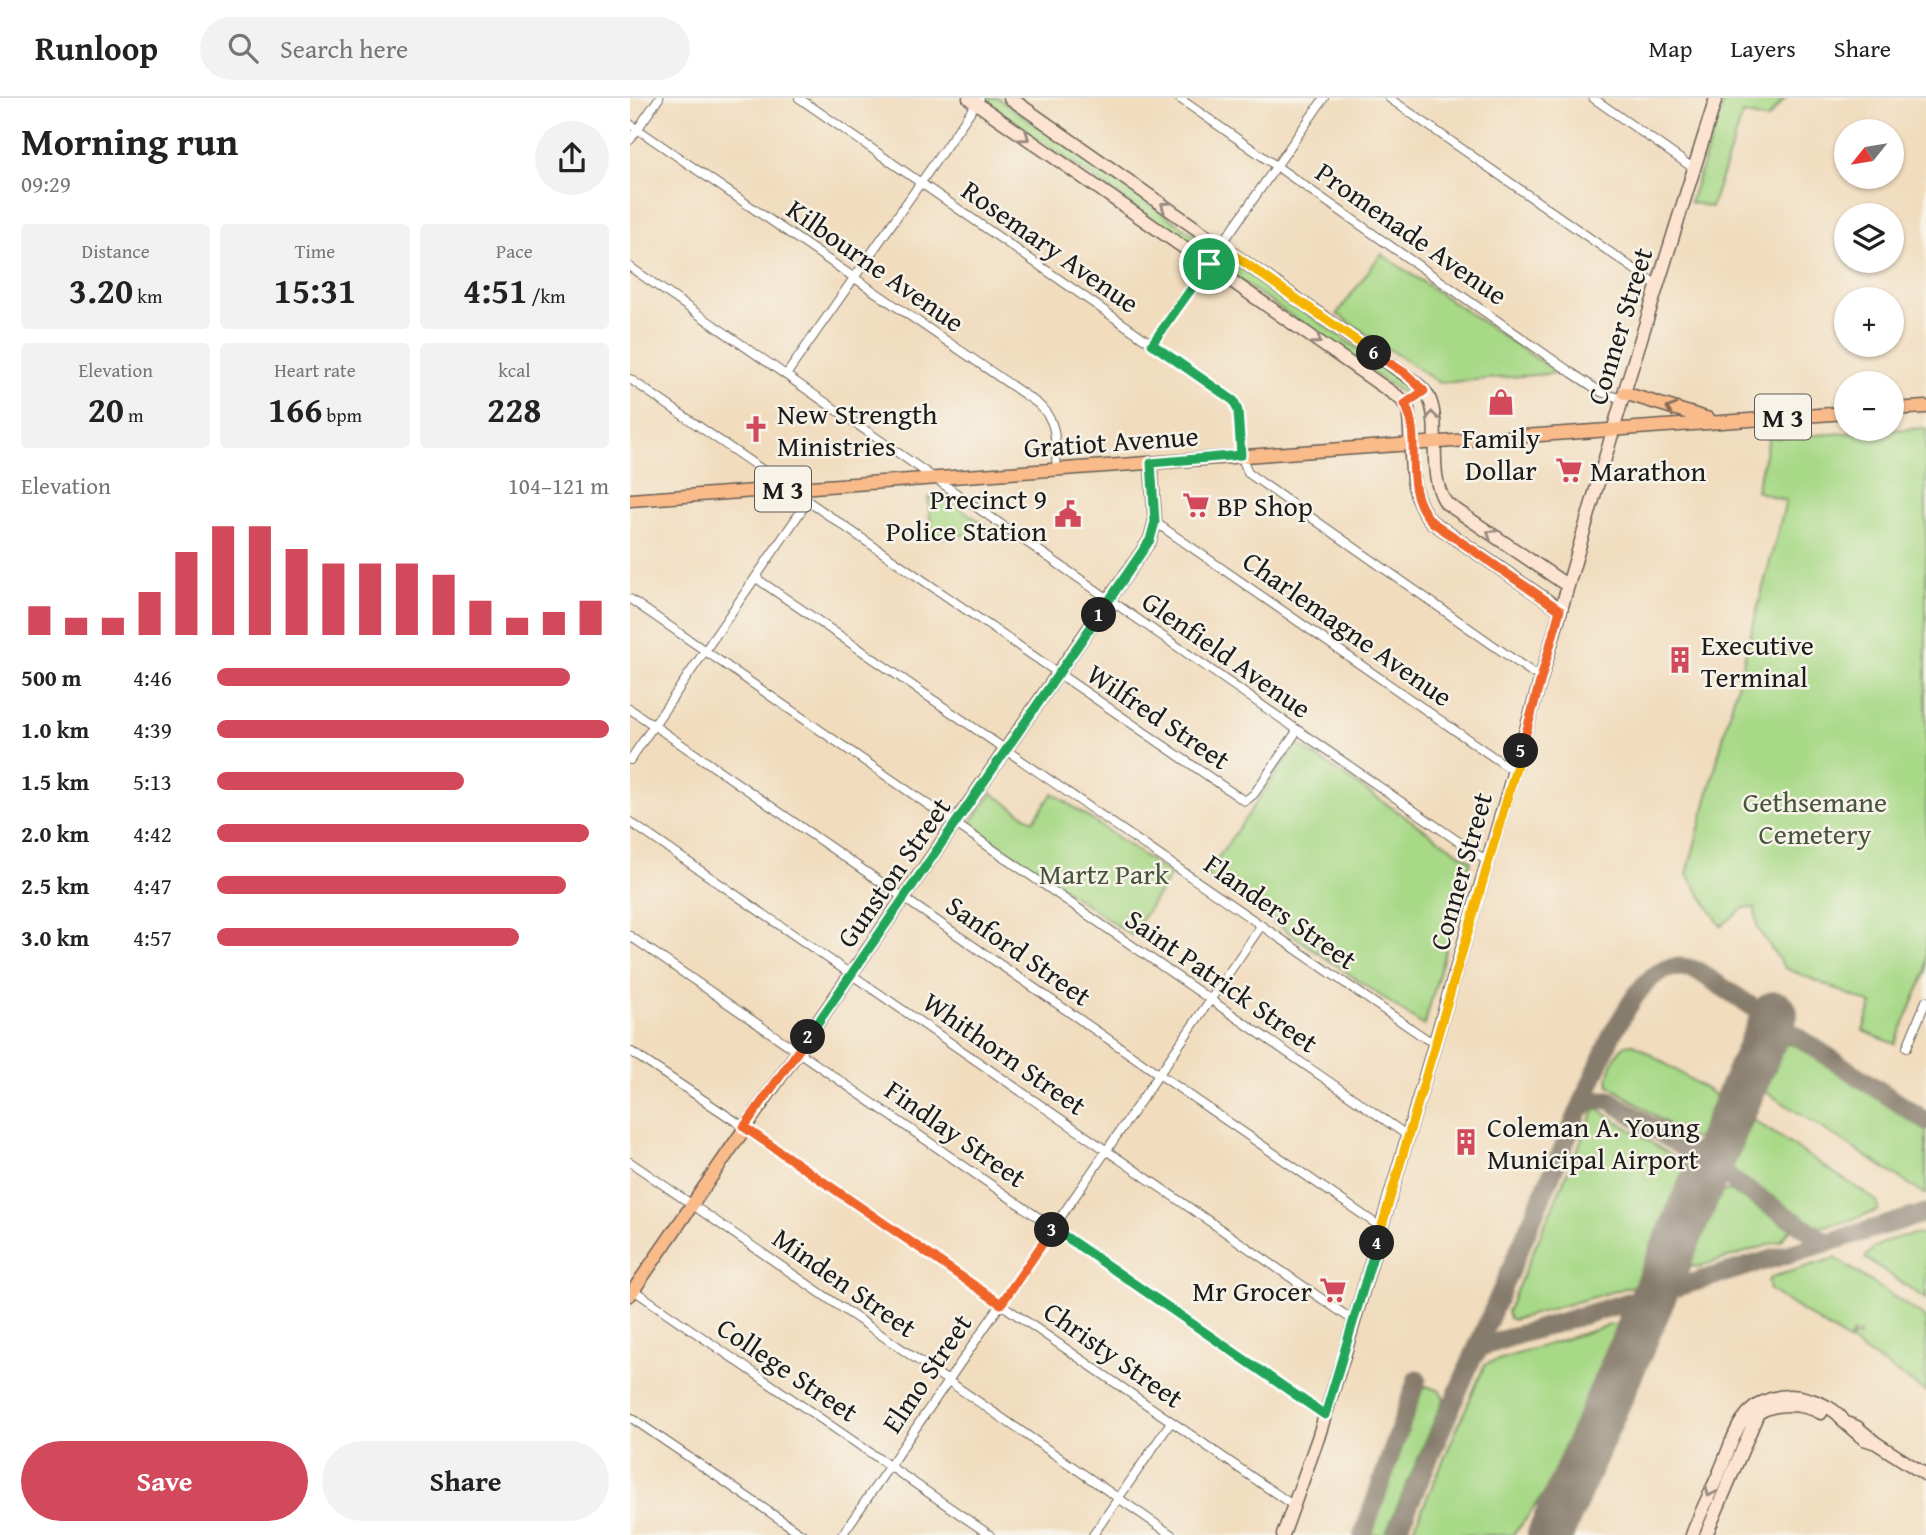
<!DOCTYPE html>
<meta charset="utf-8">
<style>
body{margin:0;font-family:"Gentium Book Plus",serif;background:#f2f2f2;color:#222;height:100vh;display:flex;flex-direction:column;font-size:26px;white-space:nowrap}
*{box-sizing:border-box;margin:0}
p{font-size:23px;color:#767676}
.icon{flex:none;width:38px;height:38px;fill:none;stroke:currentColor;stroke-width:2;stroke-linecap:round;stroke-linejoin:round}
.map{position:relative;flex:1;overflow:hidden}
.details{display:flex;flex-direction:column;background:#fff;width:630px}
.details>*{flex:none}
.needle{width:46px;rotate:240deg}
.buttons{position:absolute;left:1204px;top:21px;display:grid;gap:14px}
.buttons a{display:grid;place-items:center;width:70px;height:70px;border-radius:50%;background:#fff;box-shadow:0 2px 5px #0004;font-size:35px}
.pin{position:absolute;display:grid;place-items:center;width:60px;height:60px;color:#fff;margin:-30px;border:4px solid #fff;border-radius:50%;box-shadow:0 2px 7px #0007}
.km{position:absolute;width:35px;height:35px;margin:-18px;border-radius:50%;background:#222;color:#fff;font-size:19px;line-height:35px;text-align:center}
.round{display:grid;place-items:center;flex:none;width:74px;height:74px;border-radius:37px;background:#f2f2f2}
.head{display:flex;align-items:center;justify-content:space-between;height:119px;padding:0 21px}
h1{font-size:38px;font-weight:700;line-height:52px}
.stats{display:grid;grid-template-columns:repeat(3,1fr);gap:10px;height:119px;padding:7px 21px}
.stats div{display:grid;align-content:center;border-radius:7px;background:#f2f2f2;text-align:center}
.stats b{font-size:35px;font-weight:700}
.stats small{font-size:19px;font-weight:400}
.stats p{font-size:19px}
.chart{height:196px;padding:14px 21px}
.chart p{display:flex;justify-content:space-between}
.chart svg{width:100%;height:126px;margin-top:7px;stroke:#d1495b;stroke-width:6}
.cta{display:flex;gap:14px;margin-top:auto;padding:14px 21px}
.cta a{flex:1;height:80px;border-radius:42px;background:#d1495b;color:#fff;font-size:28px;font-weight:700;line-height:80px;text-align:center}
.cta a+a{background:#f2f2f2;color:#222}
ul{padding:0 21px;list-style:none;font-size:23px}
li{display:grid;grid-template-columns:112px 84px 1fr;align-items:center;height:52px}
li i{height:18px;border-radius:9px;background:#d1495b}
header{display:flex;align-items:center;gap:42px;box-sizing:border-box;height:98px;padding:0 35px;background:#fff;border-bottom:2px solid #e0e0e0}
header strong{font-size:33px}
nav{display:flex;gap:38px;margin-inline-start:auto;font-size:24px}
.search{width:490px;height:63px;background:#f2f2f2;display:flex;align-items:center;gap:18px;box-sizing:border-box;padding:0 24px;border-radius:38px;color:#767676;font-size:26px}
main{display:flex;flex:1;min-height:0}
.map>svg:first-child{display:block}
</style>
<header>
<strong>Runloop</strong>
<div class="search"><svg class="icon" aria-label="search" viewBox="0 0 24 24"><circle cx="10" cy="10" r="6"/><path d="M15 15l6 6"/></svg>Search here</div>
<nav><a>Map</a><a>Layers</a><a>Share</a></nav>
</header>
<main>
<section class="details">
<div class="head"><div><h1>Morning run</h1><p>09:29</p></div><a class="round"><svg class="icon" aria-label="share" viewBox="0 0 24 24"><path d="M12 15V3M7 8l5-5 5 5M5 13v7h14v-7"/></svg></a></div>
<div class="stats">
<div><p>Distance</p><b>3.20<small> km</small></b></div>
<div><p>Time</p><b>15:31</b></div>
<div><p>Pace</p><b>4:51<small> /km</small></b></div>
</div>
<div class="stats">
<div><p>Elevation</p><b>20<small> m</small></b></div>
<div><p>Heart rate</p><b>166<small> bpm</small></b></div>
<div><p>kcal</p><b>228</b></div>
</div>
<div class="chart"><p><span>Elevation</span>104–121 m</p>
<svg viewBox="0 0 160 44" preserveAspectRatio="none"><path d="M5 44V34M15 44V38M25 44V38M35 44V29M45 44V15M55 44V6M65 44V6M75 44V14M85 44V19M95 44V19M105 44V19M115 44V23M125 44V32M135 44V38M145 44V36M155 44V32"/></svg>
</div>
<ul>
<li><b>500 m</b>4:46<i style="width:90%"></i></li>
<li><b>1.0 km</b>4:39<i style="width:100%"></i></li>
<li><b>1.5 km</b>5:13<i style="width:63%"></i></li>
<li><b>2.0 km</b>4:42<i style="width:95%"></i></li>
<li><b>2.5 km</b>4:47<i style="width:89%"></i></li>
<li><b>3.0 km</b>4:57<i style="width:77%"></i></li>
</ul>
<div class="cta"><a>Save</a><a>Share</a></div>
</section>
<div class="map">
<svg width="1296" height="1437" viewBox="0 0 1296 1437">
<rect width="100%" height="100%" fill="#f7f3e8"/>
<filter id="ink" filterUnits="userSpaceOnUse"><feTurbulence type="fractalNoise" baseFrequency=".0143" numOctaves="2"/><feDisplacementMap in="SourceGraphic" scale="14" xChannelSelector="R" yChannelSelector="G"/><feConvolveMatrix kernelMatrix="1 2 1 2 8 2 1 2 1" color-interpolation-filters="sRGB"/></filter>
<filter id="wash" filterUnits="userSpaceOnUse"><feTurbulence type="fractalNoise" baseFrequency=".00686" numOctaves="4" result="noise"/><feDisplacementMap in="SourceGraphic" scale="28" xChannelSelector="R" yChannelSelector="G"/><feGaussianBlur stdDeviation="1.57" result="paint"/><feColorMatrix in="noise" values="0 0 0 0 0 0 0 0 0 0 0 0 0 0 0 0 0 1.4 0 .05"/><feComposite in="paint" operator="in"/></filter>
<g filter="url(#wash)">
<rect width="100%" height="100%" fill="#f1dcbd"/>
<path fill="#a8d987" stroke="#627a52" stroke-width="2" d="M360,0h8l209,146 -4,8 -3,1 -212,-149z
M1095,0h60l-18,22 -24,-6 -32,93 -21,-5z
M751,156l177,119 -119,10 -102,-69z
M593,157l180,125 8,10 -1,4 -5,1 -183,-127 -4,-6z
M1296,330v544l-31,72 -32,-13 9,-27 -87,-36 -27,-39 -3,-21h-11l-23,18 -34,-52 99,-373 -30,-10 13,-53z
M314,399l51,35 -63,6 -4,-40z
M667,646l174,117 -47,165 -218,-151z
M362,695l41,28 20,-28 118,82 -40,60 -161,-111z
M1004,946l81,51c6,17 -5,47 -27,43l-79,-53c-3,-9 6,-31 14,-38 4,-3 6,-3 11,-3z
M1157,946l11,2 128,85v64l-166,-107 16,-36z
M968,1011l84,53 5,8 -1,11 -41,95 -2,-1 -7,10 -123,35 -4,-2 -2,-6 86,-199z
M1125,1023l122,80 1,8 -1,2 -36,12 -23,4 -82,-53c-11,-15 3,-36 10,-51z
M1099,1092l62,39 -10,12 -83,26 -6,-1 -5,-8 28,-61 6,-5z
M1285,1136l11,1v64l-61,-41c9,-16 33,-21 50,-24z
M1205,1160l91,60v74l-76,-50 4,-6 3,2 2,-3 -5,-3 -6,9 -78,-51 -2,-9 4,-4z
M980,1227h5l6,7c-30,71 -57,143 -108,203h-102l74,-171z
M796,1288l14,5 4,7 -59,137h-15l49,-143z"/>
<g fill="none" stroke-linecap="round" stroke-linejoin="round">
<path stroke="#867c6c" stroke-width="19" d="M1135,941l13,-7 15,3
M949,1012l13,-10h18l218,143
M1060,1055c13,14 10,30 4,47
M989,1208c23,10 17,28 10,47
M845,1256l7,-7 32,-11 412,-123
M733,1437l54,-156
M766,1437l216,-501c20,-32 40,-81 86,-63l228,150
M908,1437l12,-13 20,-32"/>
<path stroke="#867c6c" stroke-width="46" d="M920,1437l225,-521"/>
</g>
</g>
<g filter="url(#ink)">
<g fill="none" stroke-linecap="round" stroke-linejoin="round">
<defs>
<path id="street" d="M169,0l432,301 7,12 3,44 7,18 292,205
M549,0l393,275 29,19 21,7
M759,0l268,187
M963,0l100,70
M0,26l407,279c23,20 17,39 20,66
M0,42l29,-42
M0,169l858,595
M522,246l172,-246
M156,277l194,-277
M0,281l610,419 5,3 9,-7 43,-63
M525,424l360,250
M126,480l669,460 10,5
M0,501l778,537
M0,611l752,519
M0,662l178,-259
M0,724l724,499
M0,838l695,479
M1277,949l19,-46
M0,953l114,76 550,379
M0,1064l542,373
M2,1191l358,246
M0,1319l173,118
M212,1437l419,-609
M463,1437l78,-113"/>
<path id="secondary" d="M339,0l432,301 7,10c6,37 -4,84 24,113l129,88
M380,0l394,276c9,6 19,13 24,22 15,28 -3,77 18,107l122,83
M1246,1345l-19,-16 -13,-5 20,17 12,4 50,32
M653,1437l35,-97 28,-89 278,-956 92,-295
M1062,1437c8,-22 19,-43 28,-64 13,-29 17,-61 51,-72 12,-4 25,-4 37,0 12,3 31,12 36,23
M1076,1437l52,-122c18,-11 44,-10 63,0"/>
<path id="primary" d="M994,295l85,26
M1262,311l34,-2
M0,402l1216,-87
M0,1197l520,-755 5,-18 -4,-59"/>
</defs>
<use href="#street" stroke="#675f54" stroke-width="10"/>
<use href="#secondary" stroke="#675f54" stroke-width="15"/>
<use href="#primary" stroke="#675f54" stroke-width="15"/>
<use href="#street" stroke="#fff" stroke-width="8"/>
<use href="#secondary" stroke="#fde4d1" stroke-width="12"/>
<use href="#primary" stroke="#fabb8b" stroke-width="12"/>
</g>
<defs><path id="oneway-chevron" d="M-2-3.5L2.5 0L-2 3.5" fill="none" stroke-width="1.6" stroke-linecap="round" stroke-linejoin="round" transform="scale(1.75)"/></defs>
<g stroke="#988a80">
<use href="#oneway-chevron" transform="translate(395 39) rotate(35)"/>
<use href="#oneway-chevron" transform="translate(535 108) rotate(-145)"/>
<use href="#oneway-chevron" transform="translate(687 242) rotate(35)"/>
<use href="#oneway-chevron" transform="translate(802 318) rotate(-96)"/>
<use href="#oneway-chevron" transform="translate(861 436) rotate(-146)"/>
<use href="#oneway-chevron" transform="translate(1080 1394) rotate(115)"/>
</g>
<use stroke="#8b6c54" href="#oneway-chevron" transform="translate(1041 311) rotate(-162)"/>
</g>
<g fill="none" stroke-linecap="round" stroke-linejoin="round" filter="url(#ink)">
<defs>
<path id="split-1" d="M469,517l51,-75 5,-18 -4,-59 90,-8 -3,-44 -4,-10 -82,-57 57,-80"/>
<path id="split-2" d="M178,939l291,-422"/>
<path id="split-3" d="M178,939l-64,90 257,177 51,-74"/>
<path id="split-4" d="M422,1132l1,-2 272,187 52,-172"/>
<path id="split-5" d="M747,1145l144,-492"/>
<path id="split-6" d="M744,255l31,20 19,18 -19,13c19,37 -6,83 27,118l128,88 -39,141"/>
<path id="split-7" d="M579,166l12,-18 153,107"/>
</defs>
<use href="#split-1" stroke="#fff" stroke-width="14"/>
<use href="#split-2" stroke="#fff" stroke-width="14"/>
<use href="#split-3" stroke="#fff" stroke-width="14"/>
<use href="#split-4" stroke="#fff" stroke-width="14"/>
<use href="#split-5" stroke="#fff" stroke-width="14"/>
<use href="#split-6" stroke="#fff" stroke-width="14"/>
<use href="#split-7" stroke="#fff" stroke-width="14"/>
<use href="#split-1" stroke="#22a559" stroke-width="9"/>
<use href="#split-2" stroke="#22a559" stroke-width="9"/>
<use href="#split-3" stroke="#f0652b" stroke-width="9"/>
<use href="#split-4" stroke="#22a559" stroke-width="9"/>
<use href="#split-5" stroke="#f5b400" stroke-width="9"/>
<use href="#split-6" stroke="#f0652b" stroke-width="9"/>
<use href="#split-7" stroke="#f5b400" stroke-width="9"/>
</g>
<defs>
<symbol id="shop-bare" viewBox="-9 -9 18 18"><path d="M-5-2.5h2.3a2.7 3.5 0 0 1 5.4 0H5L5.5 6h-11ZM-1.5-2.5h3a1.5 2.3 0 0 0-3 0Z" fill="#d1495b" stroke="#f7f3e8" stroke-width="2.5" paint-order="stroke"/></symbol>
<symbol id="church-bare" viewBox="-9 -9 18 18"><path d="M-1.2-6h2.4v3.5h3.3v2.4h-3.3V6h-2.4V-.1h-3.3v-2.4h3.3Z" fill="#d1495b" stroke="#f7f3e8" stroke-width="2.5" paint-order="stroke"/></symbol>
<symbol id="supermarket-bare" viewBox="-9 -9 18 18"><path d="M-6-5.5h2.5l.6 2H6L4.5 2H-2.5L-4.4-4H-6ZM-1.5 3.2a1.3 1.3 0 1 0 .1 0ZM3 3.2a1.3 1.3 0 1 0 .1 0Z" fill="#d1495b" stroke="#f7f3e8" stroke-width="2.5" paint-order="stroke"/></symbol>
<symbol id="civic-bare" viewBox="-9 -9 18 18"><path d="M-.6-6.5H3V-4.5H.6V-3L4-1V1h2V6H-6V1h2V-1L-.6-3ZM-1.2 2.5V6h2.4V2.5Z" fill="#d1495b" stroke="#f7f3e8" stroke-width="2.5" paint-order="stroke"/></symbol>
<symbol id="building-bare" viewBox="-9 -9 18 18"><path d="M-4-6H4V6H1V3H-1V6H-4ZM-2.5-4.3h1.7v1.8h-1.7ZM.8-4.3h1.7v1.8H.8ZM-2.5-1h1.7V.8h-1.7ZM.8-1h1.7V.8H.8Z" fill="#d1495b" stroke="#f7f3e8" stroke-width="2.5" paint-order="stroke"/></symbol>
</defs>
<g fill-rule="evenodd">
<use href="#shop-bare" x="852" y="285" width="38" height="38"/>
<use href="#church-bare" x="107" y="312" width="38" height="38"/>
<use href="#supermarket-bare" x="920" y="353" width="38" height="38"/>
<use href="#supermarket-bare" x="547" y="388" width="38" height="38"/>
<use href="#civic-bare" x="419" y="397" width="38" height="38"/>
<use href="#building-bare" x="1031" y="543" width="38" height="38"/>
<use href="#building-bare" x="817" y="1025" width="38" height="38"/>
<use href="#supermarket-bare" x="684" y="1173" width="38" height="38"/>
</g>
<g text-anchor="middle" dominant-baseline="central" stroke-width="5" stroke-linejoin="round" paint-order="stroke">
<g fill="#f7f3e8" stroke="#5e5c59" stroke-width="2">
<rect x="1125" y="296.5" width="56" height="45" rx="5"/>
<rect x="125" y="368.5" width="56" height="45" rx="5"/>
</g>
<g font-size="26" font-weight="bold" fill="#1c1c1c">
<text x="1153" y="319">M 3</text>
<text x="153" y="391">M 3</text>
</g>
<g font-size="28" fill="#1c1c1c" stroke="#f7f3e8">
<text transform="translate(782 135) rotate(35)">Promenade Avenue</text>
<text transform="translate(421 148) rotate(35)">Rosemary Avenue</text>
<text transform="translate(246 167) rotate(35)">Kilbourne Avenue</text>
<text transform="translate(989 228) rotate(-73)">Conner Street</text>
<text transform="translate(481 343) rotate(-4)">Gratiot Avenue</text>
<text transform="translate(718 530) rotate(35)">Charlemagne Avenue</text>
<text transform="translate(597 556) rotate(35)">Glenfield Avenue</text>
<text transform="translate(529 618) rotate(34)">Wilfred Street</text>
<text transform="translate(830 773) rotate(-74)">Conner Street</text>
<text transform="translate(263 774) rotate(-55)">Gunston Street</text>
<text transform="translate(651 813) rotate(35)">Flanders Street</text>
<text transform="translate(389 852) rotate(35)">Sanford Street</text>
<text transform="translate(592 882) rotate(35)">Saint Patrick Street</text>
<text transform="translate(375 955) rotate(35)">Whithorn Street</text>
<text transform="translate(326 1035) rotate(35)">Findlay Street</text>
<text transform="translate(215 1184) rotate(35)">Minden Street</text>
<text transform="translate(484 1256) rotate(35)">Christy Street</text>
<text transform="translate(158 1271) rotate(34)">College Street</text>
<text transform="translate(296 1275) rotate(-56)">Elmo Street</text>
</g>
<g font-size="28" fill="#1c1c1c" stroke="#f7f3e8" text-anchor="start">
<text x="147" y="315">New Strength<tspan x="147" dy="32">Ministries</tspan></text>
<text x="871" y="339" text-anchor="middle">Family<tspan x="871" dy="32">Dollar</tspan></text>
<text x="960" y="372">Marathon</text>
<text x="417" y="400" text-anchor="end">Precinct 9<tspan x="417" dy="32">Police Station</tspan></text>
<text x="587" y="407">BP Shop</text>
<text x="1071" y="546">Executive<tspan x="1071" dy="32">Terminal</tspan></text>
<text x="857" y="1028">Coleman A. Young<tspan x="857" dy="32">Municipal Airport</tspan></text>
<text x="682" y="1192" text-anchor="end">Mr Grocer</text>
</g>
<g font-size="28" fill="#46553c" stroke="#f7f3e8">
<text x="1185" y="703">Gethsemane<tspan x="1185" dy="32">Cemetery</tspan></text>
<text x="474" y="775">Martz Park</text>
</g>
</g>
</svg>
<div class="buttons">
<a><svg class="needle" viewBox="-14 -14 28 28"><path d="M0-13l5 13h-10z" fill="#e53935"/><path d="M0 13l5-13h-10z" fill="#767676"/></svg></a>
<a><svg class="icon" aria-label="layers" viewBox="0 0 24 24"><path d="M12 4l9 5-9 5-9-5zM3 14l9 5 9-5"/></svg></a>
<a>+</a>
<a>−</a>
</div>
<div class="pin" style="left:579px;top:166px;background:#1e9e55"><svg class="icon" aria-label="arrive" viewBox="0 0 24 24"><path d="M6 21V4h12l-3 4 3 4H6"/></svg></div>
<b class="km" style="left:469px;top:517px">1</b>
<b class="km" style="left:178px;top:939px">2</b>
<b class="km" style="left:422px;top:1132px">3</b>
<b class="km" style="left:747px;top:1145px">4</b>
<b class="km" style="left:891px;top:653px">5</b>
<b class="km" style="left:744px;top:255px">6</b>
</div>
</main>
